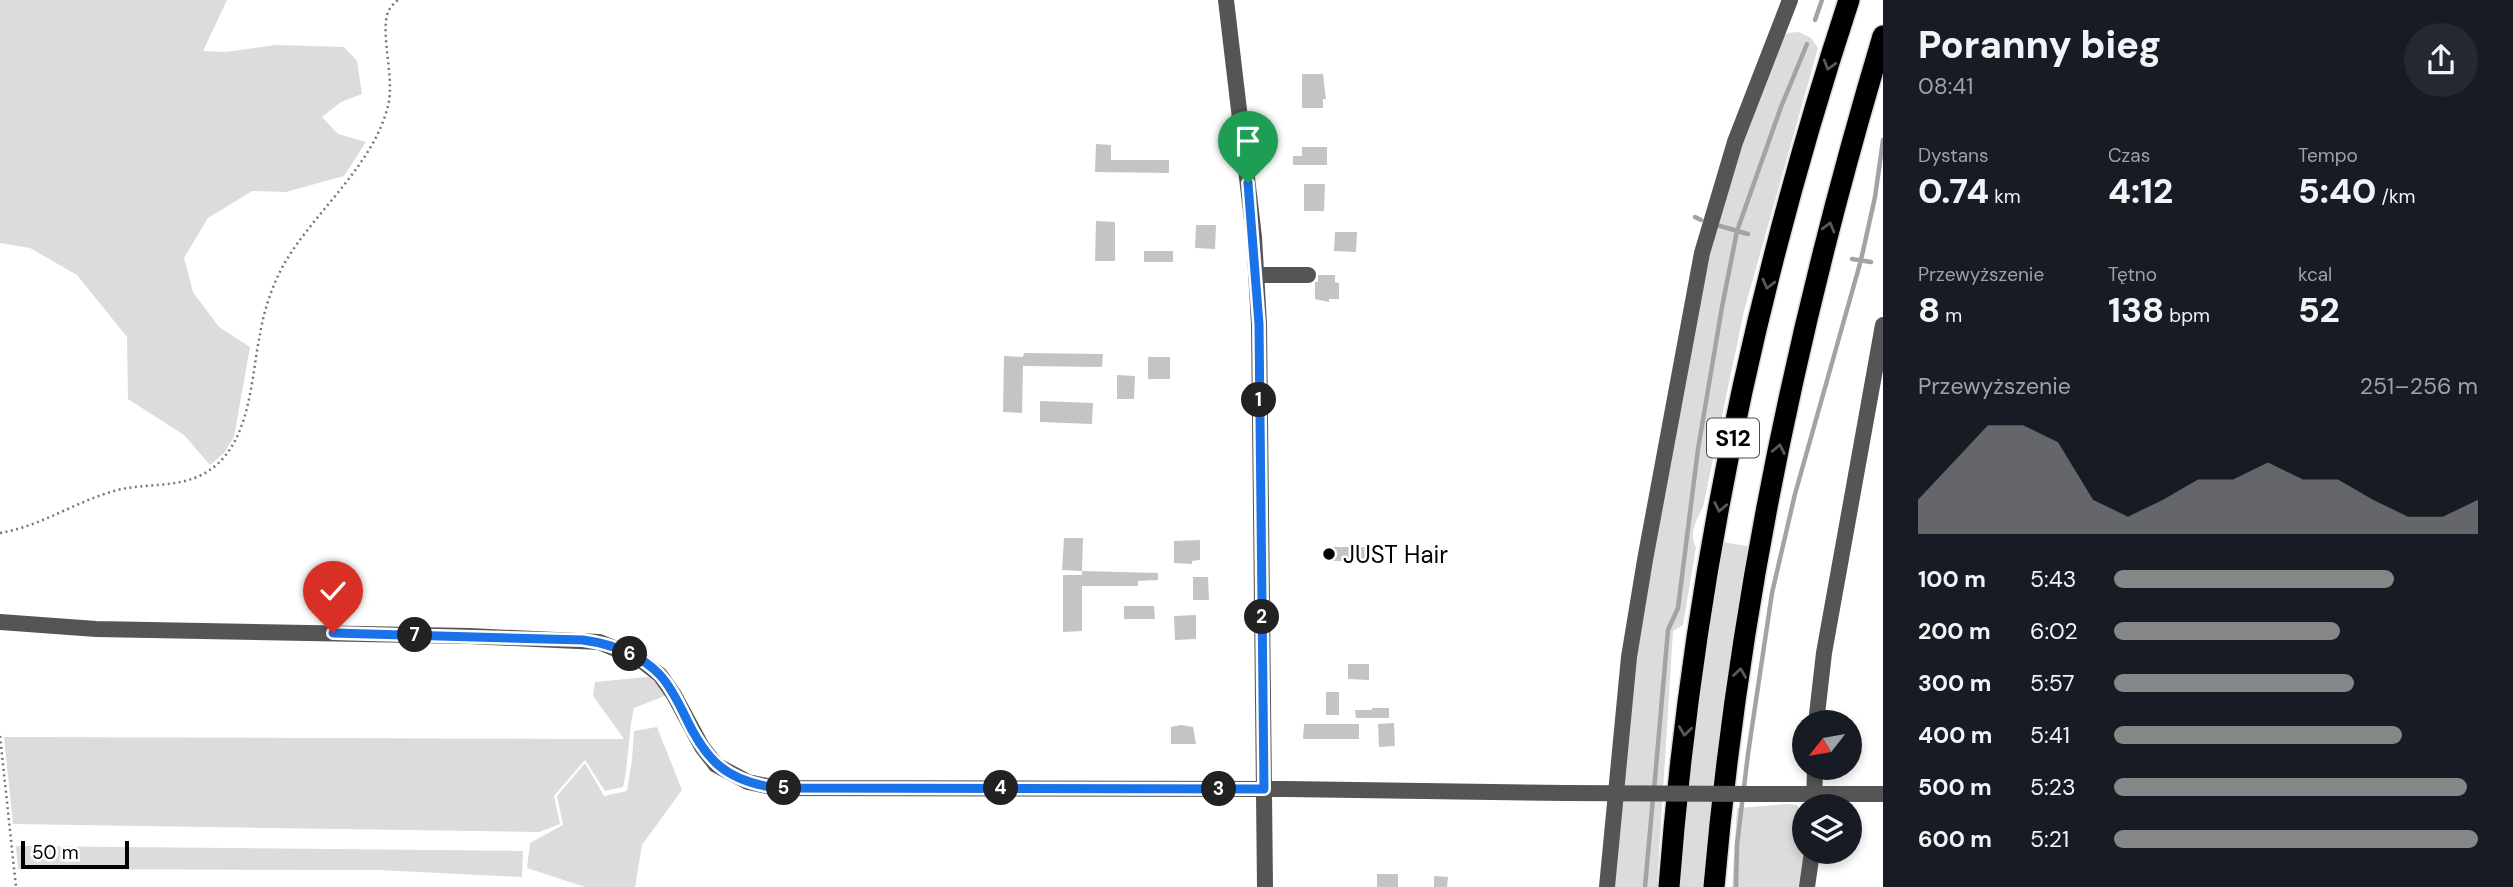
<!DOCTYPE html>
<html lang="pl">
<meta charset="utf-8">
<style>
body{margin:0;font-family:"DM Sans",sans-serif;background:#242831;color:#f1f3f6;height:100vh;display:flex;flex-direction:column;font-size:26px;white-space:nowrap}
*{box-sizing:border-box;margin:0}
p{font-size:23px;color:#9ea1a6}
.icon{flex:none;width:38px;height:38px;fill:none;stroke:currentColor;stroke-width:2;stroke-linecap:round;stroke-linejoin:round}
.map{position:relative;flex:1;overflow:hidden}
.drawer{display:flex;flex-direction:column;background:#171b24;width:630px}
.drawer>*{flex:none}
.needle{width:46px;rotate:239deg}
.tools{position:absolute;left:1792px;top:710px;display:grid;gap:14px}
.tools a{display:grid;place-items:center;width:70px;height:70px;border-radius:50%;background:#171b24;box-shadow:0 4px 10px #0003;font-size:35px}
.scale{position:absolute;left:21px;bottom:18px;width:108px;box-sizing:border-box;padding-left:7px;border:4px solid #000;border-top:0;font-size:19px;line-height:24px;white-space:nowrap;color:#000;-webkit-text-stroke:5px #fff;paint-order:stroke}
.pin{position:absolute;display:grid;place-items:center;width:60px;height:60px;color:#fff;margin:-72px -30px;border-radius:50% 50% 50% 0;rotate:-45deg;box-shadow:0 0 7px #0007}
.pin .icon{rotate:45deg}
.km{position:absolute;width:35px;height:35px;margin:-18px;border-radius:50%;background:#222;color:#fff;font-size:19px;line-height:35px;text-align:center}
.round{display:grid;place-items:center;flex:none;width:74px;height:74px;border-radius:37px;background:#242831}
.head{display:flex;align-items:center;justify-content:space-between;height:119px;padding:0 35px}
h1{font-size:38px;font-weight:800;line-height:52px}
.stats{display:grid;grid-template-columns:repeat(3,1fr);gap:10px;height:119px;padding:7px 35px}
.stats div{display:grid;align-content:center}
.stats b{font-size:35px;font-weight:800}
.stats small{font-size:19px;font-weight:400}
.stats p{font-size:19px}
.chart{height:196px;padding:14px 35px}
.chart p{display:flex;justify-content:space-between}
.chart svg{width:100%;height:126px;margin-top:7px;fill:#858687;opacity:.7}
ul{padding:0 35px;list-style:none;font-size:23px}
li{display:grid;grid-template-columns:112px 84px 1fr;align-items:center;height:52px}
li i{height:18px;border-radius:9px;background:#858687}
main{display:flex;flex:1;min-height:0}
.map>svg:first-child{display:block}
</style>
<main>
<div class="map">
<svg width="1883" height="887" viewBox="0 0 1883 887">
<rect width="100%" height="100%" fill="#fff"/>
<path fill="#dcdcdc" d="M0,0h227l-24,51 22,1 51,-7 68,2 13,14 5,33 -21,8 -19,15 16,17 28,8 -22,34 -58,16 -34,-1 -44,27 -24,40 9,34 26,35 31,20 -16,90 -10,16 -14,12 -26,-30 -56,-36 -1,-62 -50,-62 -47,-27 -30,-5z
M1799,32l12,6 7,10 -74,263 -41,196c-6,12 -15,27 -7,40l-13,78 -10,6 -16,256h-44l21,-222 18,-110 64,-338 63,-175 8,-9z
M1723,542l29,5 -47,340h-28l28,-234z
M657,676l10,19 -33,13c-6,26 -5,53 -11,79l-18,4 -20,-31 -31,36 6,28 -21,8 -526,-8 -9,-87 620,2 -31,-43 2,-14z
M657,727l25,63 -40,55 -7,42h-50l-58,-19 3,-25 33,-18 -6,-29 28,-33 19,33 23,-5 5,-31 2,-29z
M1788,804l9,1c15,23 6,57 3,82h-68l5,-79z
M16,846l507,5 -1,26 -144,-7 -360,-1z"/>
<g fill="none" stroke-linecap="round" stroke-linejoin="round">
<path stroke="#a3a3a3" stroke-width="4.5" d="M1815,20l7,-20
M1695,217l6,3
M1720,226l28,8
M1852,259l19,3
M1654,790l14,-160 10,-22 20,-159 24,-142 15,-76 44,-124 26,-63
M1645,887l8,-89
M1736,887l1,-42 11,-91 24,-161 23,-99 66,-234 14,-63 8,-57"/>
</g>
<path fill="#c4c4c4" d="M1302,74h21l3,25h-3v9h-21z
M1096,144l15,1v15h58v13l-74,-1z
M1302,147h25v18h-34v-9h9z
M1304,184h21l-1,27h-20z
M1096,221l19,1v39h-20z
M1196,225h20l-1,24 -20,-1z
M1335,232h22l-1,20 -22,-1z
M1144,251h29v11h-29z
M1318,275h17v7l4,1v16h-10v3l-14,-3v-17h3z
M1024,353l79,1 -1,13 -79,-1 -1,47 -19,-1 1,-56 19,1z
M1148,357h22v22h-22z
M1117,375l18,1 -1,23h-17z
M1040,401l53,2 -1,21 -52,-2z
M1064,538h19l-1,33 76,2v7l-20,1v5h-56v45l-19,1v-57h19v-4l-20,-1z
M1200,540v20l-8,1v3l-18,-1v-22z
M1326,547h41v14h-41z
M1193,577h15l1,23h-16z
M1124,606h30l1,13h-31z
M1196,615v24l-21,1 -1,-24z
M1348,664h21v16l-21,-1z
M1326,692h13v23h-13z
M1372,708h17v10h-33l-1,-8h17z
M1394,723l1,23 -16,1 -1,-23z
M1304,724h55v15h-56z
M1181,725l12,2 3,17h-25v-17z
M1377,874h21v13h-21z
M1434,876l14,1 -1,10h-13z"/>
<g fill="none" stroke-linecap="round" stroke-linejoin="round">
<defs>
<path id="highway" d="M1669,887c23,-301 86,-601 180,-887
M1714,887c25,-289 86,-574 169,-851"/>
</defs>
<use href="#highway" stroke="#dbdbdb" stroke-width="24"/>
<path stroke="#777" stroke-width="2.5" stroke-dasharray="2 3.5" stroke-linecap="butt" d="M0,533c41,-7 75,-31 114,-42 27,-8 57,-3 83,-14 54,-23 53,-94 63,-143 4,-24 12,-48 24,-70 30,-52 89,-98 104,-158 7,-28 -8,-72 0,-94 2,-5 6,-9 10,-12
M0,736l16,151"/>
<path stroke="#555" stroke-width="16" d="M1226,0l28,237 5,87 6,563
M1256,275h52
M0,622l96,7 373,7 130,6 39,16 22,17 14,20 28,52 14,18 32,17 29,6 509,1 280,4
M1816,723l8,-70 59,-328
M1753,794h130
M1814,807l1,-39
M1607,887l22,-230 16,-97 57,-307 33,-111 55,-142
M1807,887l5,-35"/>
<use href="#highway" stroke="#000" stroke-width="21"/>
<path stroke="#555" stroke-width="16" d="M1566,793l187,1"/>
</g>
<defs><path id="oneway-chevron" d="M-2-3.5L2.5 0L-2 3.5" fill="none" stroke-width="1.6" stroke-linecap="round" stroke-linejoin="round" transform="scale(1.75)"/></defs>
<g stroke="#595959">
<use href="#oneway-chevron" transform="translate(1829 65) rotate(107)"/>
<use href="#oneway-chevron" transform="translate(1829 227) rotate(-75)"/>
<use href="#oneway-chevron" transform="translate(1768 284) rotate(104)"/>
<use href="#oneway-chevron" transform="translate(1779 449) rotate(-79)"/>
<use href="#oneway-chevron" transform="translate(1720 507) rotate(101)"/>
<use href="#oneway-chevron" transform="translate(1740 673) rotate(-82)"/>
<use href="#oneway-chevron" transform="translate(1685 731) rotate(97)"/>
</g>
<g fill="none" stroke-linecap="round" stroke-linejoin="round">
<defs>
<path id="route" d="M333,633l250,7c28,4 57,14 77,35 11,12 18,27 25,41 21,45 41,65 92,72l487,1 -5,-465 -11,-141"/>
</defs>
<use href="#route" stroke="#fff" stroke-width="14"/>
<use href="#route" stroke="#1a73e8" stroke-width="9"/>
</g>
<circle fill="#000" stroke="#fff" stroke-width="2.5" cx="1329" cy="554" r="7"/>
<g text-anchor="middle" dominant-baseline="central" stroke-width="5" stroke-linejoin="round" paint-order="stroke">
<rect fill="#fff" stroke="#4c4c4c" stroke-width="2" x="1707" y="418.5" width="52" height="39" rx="5"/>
<g font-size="23" font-weight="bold" fill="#000">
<text x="1733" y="438">S12</text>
</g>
<g font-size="24" fill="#000" stroke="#fff" text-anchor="start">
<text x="1343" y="554">JUST Hair</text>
</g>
</g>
</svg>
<div class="tools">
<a><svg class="needle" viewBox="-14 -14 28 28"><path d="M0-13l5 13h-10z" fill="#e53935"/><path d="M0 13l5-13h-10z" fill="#9ea1a6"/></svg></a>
<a><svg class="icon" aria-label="layers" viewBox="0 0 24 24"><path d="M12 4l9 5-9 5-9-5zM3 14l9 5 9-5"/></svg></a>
</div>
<div class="scale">50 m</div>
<div class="pin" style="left:1248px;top:183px;background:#1e9e55"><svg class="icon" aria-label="arrive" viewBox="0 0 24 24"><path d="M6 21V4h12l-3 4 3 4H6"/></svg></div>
<div class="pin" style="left:333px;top:633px;background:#d93025"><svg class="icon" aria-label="check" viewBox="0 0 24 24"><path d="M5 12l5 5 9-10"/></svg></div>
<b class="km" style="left:1259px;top:400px">1</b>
<b class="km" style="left:1262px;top:617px">2</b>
<b class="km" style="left:1219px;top:789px">3</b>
<b class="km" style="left:1001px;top:788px">4</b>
<b class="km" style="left:784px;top:788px">5</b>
<b class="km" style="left:630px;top:654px">6</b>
<b class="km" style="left:415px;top:635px">7</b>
</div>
<section class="drawer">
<div class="head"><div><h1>Poranny bieg</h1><p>08:41</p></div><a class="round"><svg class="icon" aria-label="share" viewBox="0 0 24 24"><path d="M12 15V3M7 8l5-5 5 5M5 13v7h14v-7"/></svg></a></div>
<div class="stats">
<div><p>Dystans</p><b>0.74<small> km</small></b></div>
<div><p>Czas</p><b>4:12</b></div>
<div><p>Tempo</p><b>5:40<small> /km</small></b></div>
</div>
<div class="stats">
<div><p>Przewyższenie</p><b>8<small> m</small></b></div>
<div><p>Tętno</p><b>138<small> bpm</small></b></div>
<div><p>kcal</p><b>52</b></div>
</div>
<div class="chart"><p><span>Przewyższenie</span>251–256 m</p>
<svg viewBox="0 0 160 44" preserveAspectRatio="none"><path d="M0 44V32L10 19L20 6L30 6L40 12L50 32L60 38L70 32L80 25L90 25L100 19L110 25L120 25L130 32L140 38L150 38L160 32V44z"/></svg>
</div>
<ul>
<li><b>100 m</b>5:43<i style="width:77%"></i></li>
<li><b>200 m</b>6:02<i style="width:62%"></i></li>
<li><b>300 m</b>5:57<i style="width:66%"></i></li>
<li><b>400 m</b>5:41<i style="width:79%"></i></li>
<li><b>500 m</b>5:23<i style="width:97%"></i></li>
<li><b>600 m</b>5:21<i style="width:100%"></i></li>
</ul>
</section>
</main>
